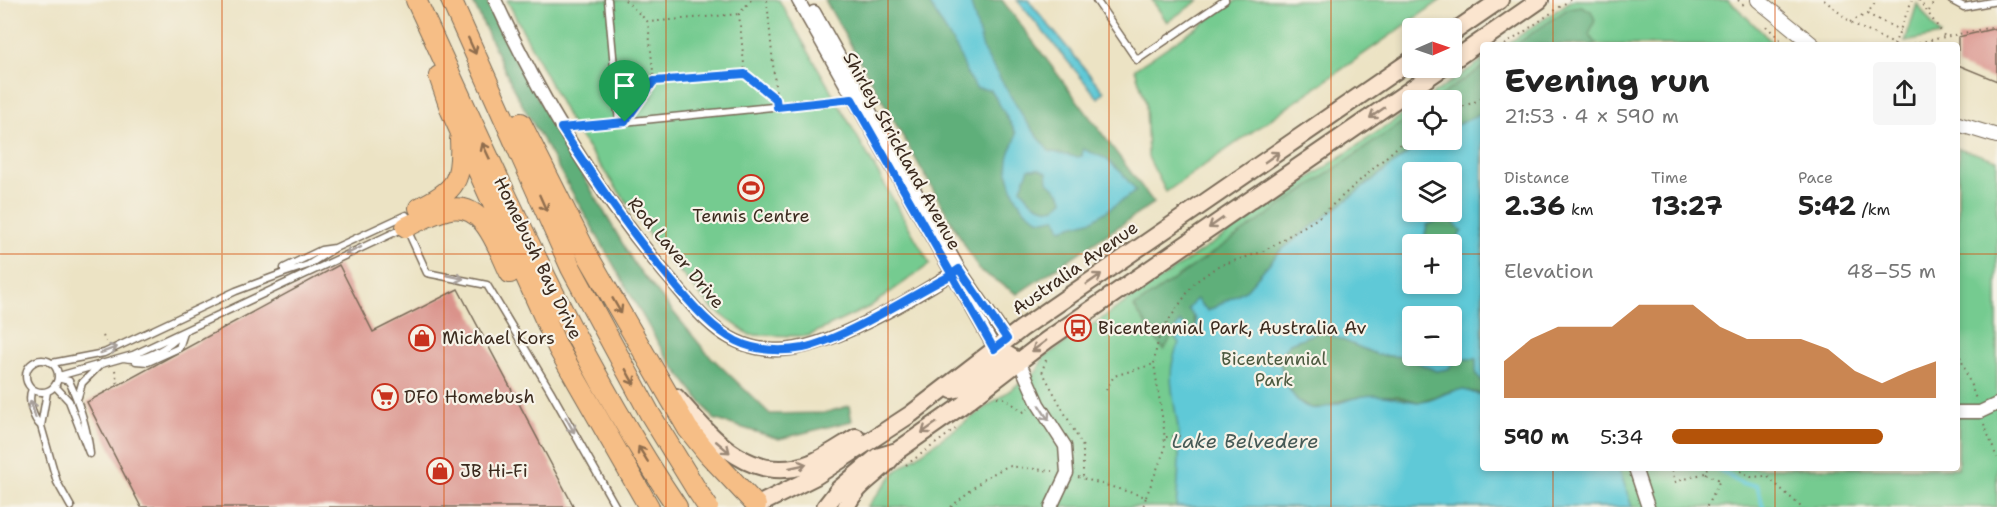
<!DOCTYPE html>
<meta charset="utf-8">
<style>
body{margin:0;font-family:"Shantell Sans",sans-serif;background:#f6f6f6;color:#222;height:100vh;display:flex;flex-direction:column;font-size:22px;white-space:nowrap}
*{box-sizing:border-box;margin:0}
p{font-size:20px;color:#767676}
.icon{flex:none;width:33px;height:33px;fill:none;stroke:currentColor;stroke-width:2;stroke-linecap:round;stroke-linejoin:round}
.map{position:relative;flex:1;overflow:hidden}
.drawer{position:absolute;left:1480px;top:42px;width:480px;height:429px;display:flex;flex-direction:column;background:#fff;border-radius:6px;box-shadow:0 3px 9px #0003}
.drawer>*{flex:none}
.needle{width:39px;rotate:88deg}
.fabs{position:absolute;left:1402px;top:18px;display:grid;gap:12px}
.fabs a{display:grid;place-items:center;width:60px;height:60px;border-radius:6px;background:#fff;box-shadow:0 3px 9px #0003;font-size:30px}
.pin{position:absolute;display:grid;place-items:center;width:51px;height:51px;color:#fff;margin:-62px -26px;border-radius:50% 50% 50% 0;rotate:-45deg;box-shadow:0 0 6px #0007}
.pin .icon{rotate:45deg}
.round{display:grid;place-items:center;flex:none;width:63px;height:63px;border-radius:6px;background:#f6f6f6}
.overview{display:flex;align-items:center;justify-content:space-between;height:102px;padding:0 24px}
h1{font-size:33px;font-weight:700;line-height:45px}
.metrics{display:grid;grid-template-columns:repeat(3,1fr);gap:9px;height:102px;padding:6px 24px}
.metrics div{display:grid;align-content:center}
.metrics b{font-size:26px;font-weight:700}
.metrics small{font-size:16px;font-weight:400}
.metrics p{font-size:16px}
.chart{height:168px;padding:12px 24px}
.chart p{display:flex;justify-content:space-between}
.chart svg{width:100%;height:108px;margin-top:6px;fill:#b45309;opacity:.7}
ul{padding:0 24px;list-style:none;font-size:20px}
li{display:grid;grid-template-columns:96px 72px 1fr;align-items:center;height:45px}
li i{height:15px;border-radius:8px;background:#b45309}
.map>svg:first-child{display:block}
</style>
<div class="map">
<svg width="1997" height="507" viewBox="0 0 1997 507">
<rect width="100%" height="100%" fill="#f7f3e8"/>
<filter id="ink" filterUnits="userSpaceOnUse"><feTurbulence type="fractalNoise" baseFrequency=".0167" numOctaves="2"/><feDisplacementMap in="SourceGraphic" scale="12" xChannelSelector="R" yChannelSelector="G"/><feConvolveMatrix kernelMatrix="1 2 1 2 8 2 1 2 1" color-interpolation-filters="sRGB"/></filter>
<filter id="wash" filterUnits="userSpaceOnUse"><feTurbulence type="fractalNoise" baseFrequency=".008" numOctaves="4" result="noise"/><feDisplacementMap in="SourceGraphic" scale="24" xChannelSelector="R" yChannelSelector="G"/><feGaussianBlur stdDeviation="1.35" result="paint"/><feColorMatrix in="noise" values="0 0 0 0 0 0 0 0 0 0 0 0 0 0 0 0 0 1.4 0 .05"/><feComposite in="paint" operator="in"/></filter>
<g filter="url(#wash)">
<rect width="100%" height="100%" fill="#ece3c4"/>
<path fill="#74cb90" stroke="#587a57" stroke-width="1.5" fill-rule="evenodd" d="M507,0h272l151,264 -61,43 -61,29 -58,-1 -38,-27 -53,-60 -86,-121z
M1152,0h47l-32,22z
M1237,0h204l-275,192 -18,-35 -2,-54 -11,-34z
M1572,0h157l46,45h-269z
M1917,4l23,31 -35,7z
M1483,60l1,408h474v-320l39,12v347h-1130l29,-36 141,-100 6,-13 370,-250v32h39v-40h-28zM1413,172h39v40h-39zM1413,244h39v40h-39zM1413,316h39v40h-39z"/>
<path fill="#5faf7a" stroke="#4d6c4c" stroke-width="1.5" d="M472,0h14l29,59 120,206 71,87 64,62 54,-1 25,-7 3,15 -73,18 -65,-20 -49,-64 -150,-263z
M825,0h177l152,203 -137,91 -38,-24z
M1581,6l10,5 4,9 -6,15 9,10h-83l54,-37z
M1483,67v46l-31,14v-27h-18z
M1413,115v25h12l-145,111 -33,38 -39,22 -12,-12 -3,16 3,13 -6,2 -11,-7 -15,27 -30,-43z
M1447,216l15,15 -8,13h-31l4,-19z
M1321,331l57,24 27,2 31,14 12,-2 9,-10h20l-1,15 7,9v11l-20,-4 -12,1 -32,11 -22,-6h-34l-26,6 -11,6h-16l-16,-10 -16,-41 12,-14z"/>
<path fill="#5ec9d7" stroke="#4c7a7a" stroke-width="1.5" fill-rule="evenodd" d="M927,0h43l14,52 42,69 23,30 27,6 6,-1 1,-7 22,9 16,14 15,19 -43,29 -32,9 -5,-11c-9,1 -14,4 -22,-1 -18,-10 -31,-43 -25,-62 2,-9 8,-12 7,-22l-25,-43 -15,-2 -9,-14 -9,-23zM1029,169h10l8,4 1,9 13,12 2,6 -7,8c-17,2 -26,-6 -35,-20z
M1017,0h11l76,92 -6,6z
M1483,113v270l-7,-9v-15h-19l-9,10 -12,2 -31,-14 -27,-2 -57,-24 -31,12 -12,14c5,18 12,46 33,51 13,3 37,-10 53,-12 19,-3 35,4 54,6 16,1 28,-13 44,-12 8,0 13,6 21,4l1,74h135l13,39h-456c2,-23 4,-48 3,-71 -3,-33 -16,-62 0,-93l-7,-9 8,-12 10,8 6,-2v-8l-8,-11 8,-10 12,12 39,-22 33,-38 145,-111h27v-13zM1413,172h39v40h-39zM1447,216l15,15 -10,14v39h-39v-40h10l4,-19zM1413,316h39v40h-39z"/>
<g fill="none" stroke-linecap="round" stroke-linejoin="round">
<path stroke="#5ec9d7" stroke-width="4.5" d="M1717,468l25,16 15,1 6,22"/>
</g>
<g id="blocks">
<path fill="#da938b" d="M1997,28v53l-39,-16v-28z
M339,265l34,67 85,-43 116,218h-433l-54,-105z"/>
</g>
</g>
<g filter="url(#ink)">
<use href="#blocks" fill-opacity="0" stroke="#796b58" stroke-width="1.5"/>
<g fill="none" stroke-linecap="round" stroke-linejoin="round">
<defs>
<path id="service" d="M608,0l11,123
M1096,0l41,60 88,-60
M1951,0l13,7 33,-6
M563,128l289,-29
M284,273l24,-8 27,-17 71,-33
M124,358c19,5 46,-11 58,-25
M26 376a16 16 0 1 1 32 0a16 16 0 1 1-32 0Z
M136,361l12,1 31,-14 5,-15
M52,363l52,-10 132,-62 48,-18v-5l37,-18 14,-2
M59,376l74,-21 273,-128 21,46 60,12 63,105 66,117
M58,378l11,3c10,21 19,50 21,73
M55,386l14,15 20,52
M32,389c-5,11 1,30 9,37l16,56 14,25
M78,397l4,-14 20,-20
M41,426l6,-34"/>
<path id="minor" d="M495,0c45,98 101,191 170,273 17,19 33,42 53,57 16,12 36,19 55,20 52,3 142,-53 186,-81
M798,0l197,349
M814,12l145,257 48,70
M1019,361l19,43 27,42 2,27 -16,34
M1958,412h22l17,-8
M1635,468l13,39"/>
<path id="tertiary" d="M1758,0l55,45
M1958,124l39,12"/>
<path id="secondary" d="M1452,33l48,-33
M1452,61l88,-61
M952,390l10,-2 46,-33 5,3
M676,397c35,40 75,90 135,66 16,-7 30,-17 45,-26
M758,505l58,-29 95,-62 110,-85 392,-270
M825,507l14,-18 38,-32 20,-6 64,-45 86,-66 395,-272
M846,507c13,-27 36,-33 51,-56"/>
<path id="trunk" d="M416,0c80,172 155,349 261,507
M451,0l120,268 79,146 46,75
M439,76l12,35 107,237 91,159
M521,123l67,133 100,173 20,25 48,51
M419,208c38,-18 43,-28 41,-69
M406,227c13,-6 27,-14 40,-17 38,-11 51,37 64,63"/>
</defs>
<use href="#service" stroke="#796b58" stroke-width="9"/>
<use href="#minor" stroke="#796b58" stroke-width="15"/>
<use href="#tertiary" stroke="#796b58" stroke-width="16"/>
<use href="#secondary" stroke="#796b58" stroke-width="20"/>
<use href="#trunk" stroke="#796b58" stroke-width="22"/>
<path stroke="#796b58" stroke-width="2" stroke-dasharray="1.5 4.5" stroke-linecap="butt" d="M625,0l23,22 91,-8
M751,0l-12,14 6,60 28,22
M767,0l9,96
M1738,0l7,6
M1824,0l29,24 43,21
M1919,0l26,37
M1929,11l6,-11
M1867,14l33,16
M1850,22l17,-8 10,-14
M1766,26l20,19
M1505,45l65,-45
M1894,45l18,-45
M1907,45l90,-19
M655,81l90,-7
M633,111l21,-30 -6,-59
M1452,111l32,-13
M103,336l3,6
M1958,351l18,48
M1046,360l-4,11 41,76v32
M115,370l3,15
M1106,390l8,-14 40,-12
M997,397l7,1 20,14 4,-3
M1984,424l13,34
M1166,437l15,-1
M906,465l51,-37
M1735,468l16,9 16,-1 34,31
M1672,470l3,12 30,-9 3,-5
M1706,474l14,6 -13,27
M1078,477l68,20 -3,10
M1146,497l19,-48 -1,-20 -10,-65 2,-14 4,-17 34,-50 24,-17 44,-14 56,-34 95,-85
M951,507l34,-29 23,-12 44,5"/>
<use href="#service" stroke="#fff" stroke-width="6"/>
<use href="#minor" stroke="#fff" stroke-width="12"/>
<use href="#tertiary" stroke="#fff" stroke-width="14"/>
<use href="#secondary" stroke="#fbe5cf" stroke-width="16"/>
<use href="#trunk" stroke="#f6be86" stroke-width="20"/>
<defs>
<path id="trunk-bridge" d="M696,489l12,18"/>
</defs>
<use href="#trunk-bridge" stroke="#796b58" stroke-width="22" stroke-linecap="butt"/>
<use href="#trunk-bridge" stroke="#f6be86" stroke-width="20"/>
</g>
<defs><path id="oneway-shaft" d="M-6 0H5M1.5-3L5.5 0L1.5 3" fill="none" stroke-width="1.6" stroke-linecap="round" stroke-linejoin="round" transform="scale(1.5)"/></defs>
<g stroke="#8f6d4d">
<use href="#oneway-shaft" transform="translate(472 46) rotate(65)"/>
<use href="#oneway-shaft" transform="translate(486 151) rotate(-115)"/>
<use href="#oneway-shaft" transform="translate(543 203) rotate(66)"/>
<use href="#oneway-shaft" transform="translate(617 306) rotate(60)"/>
<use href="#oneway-shaft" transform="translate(630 377) rotate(61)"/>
<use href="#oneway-shaft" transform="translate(643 454) rotate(-122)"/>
</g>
<g stroke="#9b8876">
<use href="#oneway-shaft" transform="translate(1377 113) rotate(145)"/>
<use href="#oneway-shaft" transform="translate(1272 157) rotate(-35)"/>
<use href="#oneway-shaft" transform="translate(1216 223) rotate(145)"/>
<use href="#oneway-shaft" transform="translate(1094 279) rotate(-35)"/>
<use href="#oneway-shaft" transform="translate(1039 346) rotate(143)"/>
<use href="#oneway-shaft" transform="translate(929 428) rotate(145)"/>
<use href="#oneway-shaft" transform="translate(723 447) rotate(40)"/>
<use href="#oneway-shaft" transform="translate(798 466) rotate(-13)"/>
</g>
<g stroke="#a79f9a">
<use href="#oneway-shaft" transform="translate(353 251) rotate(154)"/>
<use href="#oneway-shaft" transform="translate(455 277) rotate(12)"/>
<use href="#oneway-shaft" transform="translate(109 350) rotate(-20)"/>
<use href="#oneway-shaft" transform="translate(33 409) rotate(-106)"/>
<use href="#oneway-shaft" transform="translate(1044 413) rotate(57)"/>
<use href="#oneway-shaft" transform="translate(570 425) rotate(61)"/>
</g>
</g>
<g fill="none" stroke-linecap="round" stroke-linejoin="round" filter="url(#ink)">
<defs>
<path id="route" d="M625,122l-64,6c35,53 69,104 109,151 20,23 39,48 66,62 20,10 46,11 67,7 41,-9 104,-50 143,-70l13,-9 48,70 -13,10 -142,-250 -75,8 -1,-8 -31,-25 -91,7 -29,41"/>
</defs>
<use href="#route" stroke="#fff" stroke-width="12"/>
<use href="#route" stroke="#1a73e8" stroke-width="8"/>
</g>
<path fill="none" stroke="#d7540e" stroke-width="1.5" stroke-opacity="0.55" d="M222,0v507M444,0v507M666,0v507M888,0v507M1109,0v507M1331,0v507M1553,0v45M1775,0v45M0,254h1413M1452,254h32M1958,254h39M1553,468v39M1775,468v39"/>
<defs>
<symbol id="stadium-ring" viewBox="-11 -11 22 22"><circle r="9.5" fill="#f7f3e8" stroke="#c8321e" stroke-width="1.5"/><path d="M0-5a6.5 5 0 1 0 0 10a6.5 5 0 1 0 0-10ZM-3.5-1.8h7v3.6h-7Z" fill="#c8321e"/></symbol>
<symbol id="bus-ring" viewBox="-11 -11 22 22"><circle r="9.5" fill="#f7f3e8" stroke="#c8321e" stroke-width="1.5"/><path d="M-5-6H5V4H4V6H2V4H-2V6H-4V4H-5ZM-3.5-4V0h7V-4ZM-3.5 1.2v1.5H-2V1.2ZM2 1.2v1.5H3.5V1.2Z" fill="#c8321e"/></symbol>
<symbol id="shop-ring" viewBox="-11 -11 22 22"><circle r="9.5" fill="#f7f3e8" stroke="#c8321e" stroke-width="1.5"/><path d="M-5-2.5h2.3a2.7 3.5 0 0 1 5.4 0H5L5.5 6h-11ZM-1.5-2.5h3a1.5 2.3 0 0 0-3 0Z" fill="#c8321e"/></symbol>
<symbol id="supermarket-ring" viewBox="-11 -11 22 22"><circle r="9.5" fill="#f7f3e8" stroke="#c8321e" stroke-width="1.5"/><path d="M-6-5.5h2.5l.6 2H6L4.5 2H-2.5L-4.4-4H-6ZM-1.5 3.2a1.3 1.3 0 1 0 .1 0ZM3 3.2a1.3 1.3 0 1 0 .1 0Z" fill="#c8321e"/></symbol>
</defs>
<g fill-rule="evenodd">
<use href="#stadium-ring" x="736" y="173" width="30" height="30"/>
<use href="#bus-ring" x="1063" y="313" width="30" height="30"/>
<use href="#shop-ring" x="407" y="323" width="30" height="30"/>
<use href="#supermarket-ring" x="370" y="382" width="30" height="30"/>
<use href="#shop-ring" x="425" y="456" width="30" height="30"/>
</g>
<g text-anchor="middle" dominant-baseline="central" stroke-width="4.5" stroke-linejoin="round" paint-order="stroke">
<g font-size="18" fill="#3b2a1e" stroke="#f7f3e8">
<text transform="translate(902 151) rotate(61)">Shirley Strickland Avenue</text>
<text transform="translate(676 253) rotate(50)">Rod Laver Drive</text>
<text transform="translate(538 258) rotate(64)">Homebush Bay Drive</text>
<text transform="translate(1075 268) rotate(-35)">Australia Avenue</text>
</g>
<g font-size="18" fill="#3b2a1e" stroke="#f7f3e8" text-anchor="start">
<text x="751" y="216" text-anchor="middle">Tennis Centre</text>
<text x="1098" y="328">Bicentennial Park, Australia Av</text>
<text x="442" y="338">Michael Kors</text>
<text x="404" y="397">DFO Homebush</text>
<text x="460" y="471">JB Hi-Fi</text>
</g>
<g font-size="18" fill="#4c5a40" stroke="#f7f3e8">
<text x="1274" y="359">Bicentennial<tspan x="1274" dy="21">Park</tspan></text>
</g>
<g font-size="20" font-style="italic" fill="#465a56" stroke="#f7f3e8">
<text x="1245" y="441">Lake Belvedere</text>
</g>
</g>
</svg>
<div class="fabs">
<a><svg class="needle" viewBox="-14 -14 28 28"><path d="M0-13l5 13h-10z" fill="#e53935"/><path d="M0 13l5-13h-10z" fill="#767676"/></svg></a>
<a><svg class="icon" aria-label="locate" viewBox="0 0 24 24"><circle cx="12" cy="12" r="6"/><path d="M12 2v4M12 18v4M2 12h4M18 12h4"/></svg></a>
<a><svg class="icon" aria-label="layers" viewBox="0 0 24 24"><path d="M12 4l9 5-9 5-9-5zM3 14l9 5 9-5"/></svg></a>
<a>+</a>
<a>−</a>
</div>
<div class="pin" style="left:625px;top:122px;background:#1e9e55"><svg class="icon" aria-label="arrive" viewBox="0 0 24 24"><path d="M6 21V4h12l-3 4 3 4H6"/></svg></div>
<section class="drawer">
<div class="overview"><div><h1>Evening run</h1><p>21:53 · 4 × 590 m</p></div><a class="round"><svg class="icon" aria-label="share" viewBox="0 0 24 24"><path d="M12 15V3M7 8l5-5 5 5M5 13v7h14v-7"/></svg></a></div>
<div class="metrics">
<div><p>Distance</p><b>2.36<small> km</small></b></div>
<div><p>Time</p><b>13:27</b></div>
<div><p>Pace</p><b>5:42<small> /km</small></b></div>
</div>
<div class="chart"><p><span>Elevation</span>48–55 m</p>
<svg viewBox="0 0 160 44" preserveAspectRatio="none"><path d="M0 44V29L10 20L20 15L30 15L40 15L50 6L60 6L70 6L80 15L90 20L100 20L110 20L120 24L130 33L140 38L150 33L160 29V44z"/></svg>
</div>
<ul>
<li><b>590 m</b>5:34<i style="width:80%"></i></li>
</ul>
</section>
</div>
